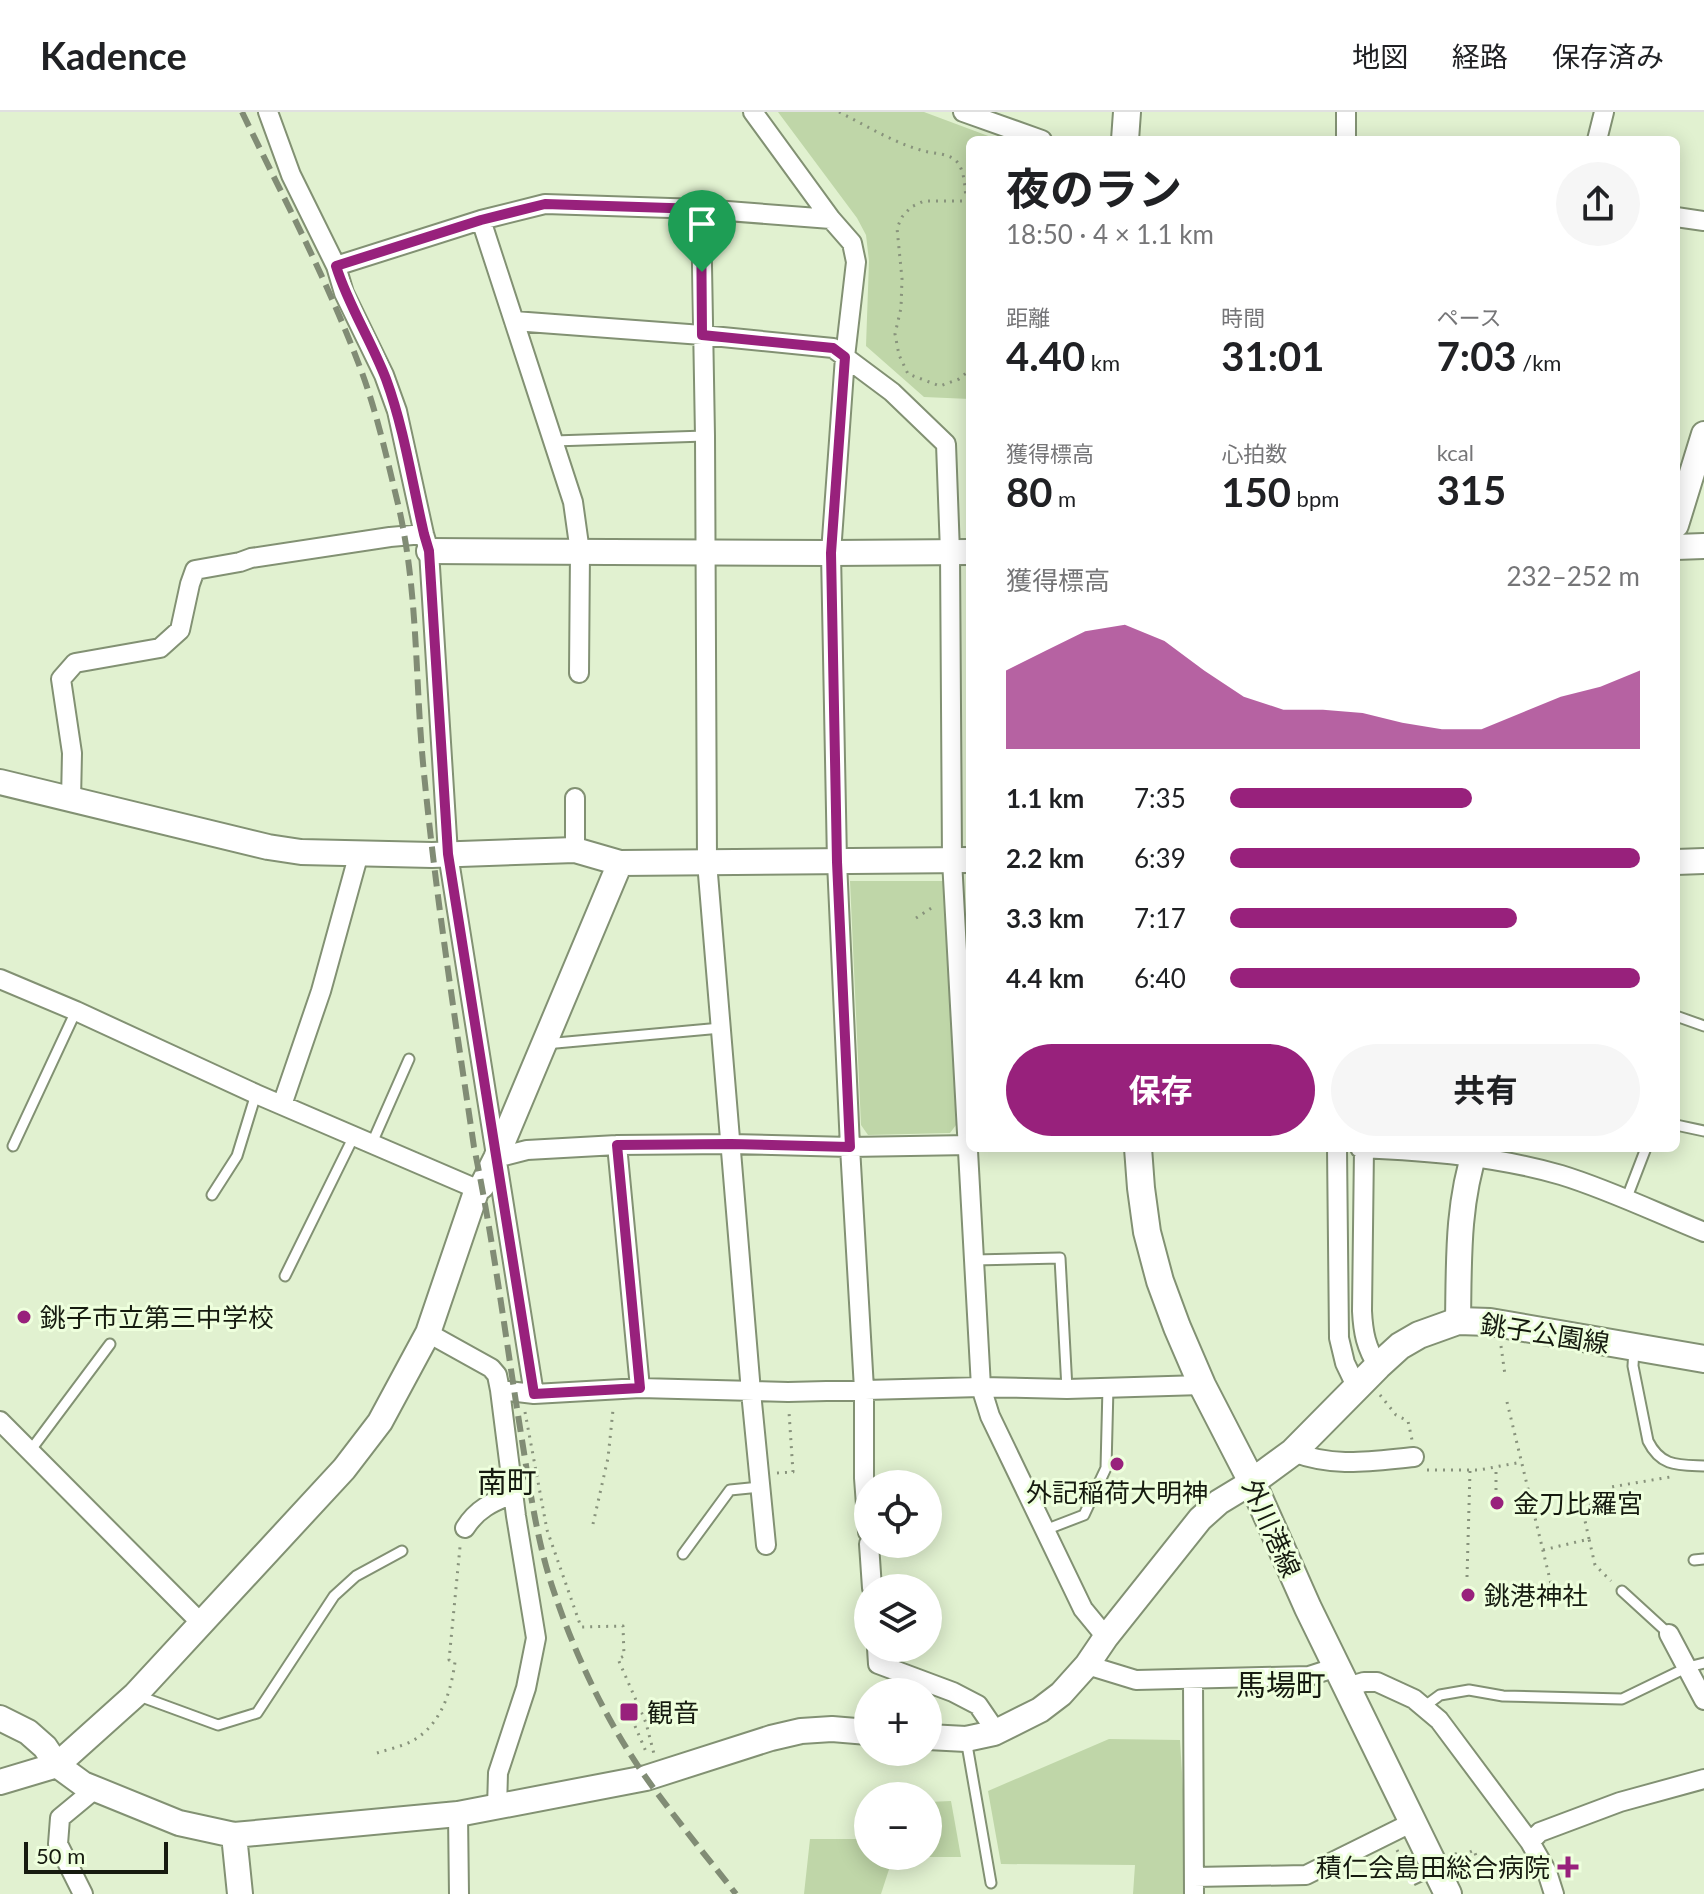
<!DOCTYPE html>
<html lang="ja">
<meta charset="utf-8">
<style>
body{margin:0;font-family:Lato,"Noto Sans JP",sans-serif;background:#f6f6f6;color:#202124;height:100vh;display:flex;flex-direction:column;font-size:30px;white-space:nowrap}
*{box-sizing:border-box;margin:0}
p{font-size:26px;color:#757577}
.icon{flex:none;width:44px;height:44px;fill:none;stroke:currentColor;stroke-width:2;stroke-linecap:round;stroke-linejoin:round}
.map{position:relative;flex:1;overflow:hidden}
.panel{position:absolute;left:966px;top:24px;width:714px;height:1016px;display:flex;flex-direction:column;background:#fff;border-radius:12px;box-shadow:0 4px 20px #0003}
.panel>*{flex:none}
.buttons{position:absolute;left:854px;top:1358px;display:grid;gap:16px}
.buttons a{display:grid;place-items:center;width:88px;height:88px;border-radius:50%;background:#fff;box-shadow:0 4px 20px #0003;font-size:40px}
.scale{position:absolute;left:24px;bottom:20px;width:144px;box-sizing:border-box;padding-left:8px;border:4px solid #161b10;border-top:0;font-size:22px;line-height:28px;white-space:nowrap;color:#161b10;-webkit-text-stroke:6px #efd;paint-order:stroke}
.pin{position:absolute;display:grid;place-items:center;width:68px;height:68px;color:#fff;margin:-82px -34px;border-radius:50% 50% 50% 0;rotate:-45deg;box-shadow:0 0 8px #0007}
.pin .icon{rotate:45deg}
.round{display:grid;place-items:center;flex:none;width:84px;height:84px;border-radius:42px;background:#f6f6f6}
.summary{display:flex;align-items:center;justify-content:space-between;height:136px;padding:0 40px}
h1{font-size:44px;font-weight:700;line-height:60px}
.metrics{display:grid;grid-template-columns:repeat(3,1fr);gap:12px;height:136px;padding:8px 40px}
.metrics div{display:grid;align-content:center}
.metrics b{font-size:40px;font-weight:700}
.metrics small{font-size:22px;font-weight:400}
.metrics p{font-size:22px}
.chart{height:224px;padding:16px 40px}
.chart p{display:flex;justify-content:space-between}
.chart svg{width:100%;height:144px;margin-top:8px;fill:#98217c;opacity:.7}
.button{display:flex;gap:16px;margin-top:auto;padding:16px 40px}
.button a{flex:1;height:92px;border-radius:48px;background:#98217c;color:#fff;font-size:32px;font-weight:700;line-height:92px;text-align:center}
.button a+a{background:#f6f6f6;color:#202124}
ul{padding:0 40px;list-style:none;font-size:26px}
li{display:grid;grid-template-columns:128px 96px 1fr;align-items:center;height:60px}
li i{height:20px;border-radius:10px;background:#98217c}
header{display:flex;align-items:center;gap:48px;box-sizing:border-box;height:112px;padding:0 40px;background:#fff;border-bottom:2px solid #e0e0e0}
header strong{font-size:38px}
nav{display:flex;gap:44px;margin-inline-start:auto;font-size:28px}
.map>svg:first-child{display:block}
</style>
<header>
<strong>Kadence</strong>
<nav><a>地図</a><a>経路</a><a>保存済み</a></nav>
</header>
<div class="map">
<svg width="1704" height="1782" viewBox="0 0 1704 1782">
<rect width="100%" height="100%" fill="#e1f1d0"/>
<path fill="#bfd6a8" d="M778,0h146l75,28h-29v259l-46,-2 -58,-51 3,-85 -3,-26 -9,-17z
M850,769h94l12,244 -6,8 -82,2 -7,-10z
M1109,1627l71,1 8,132 -2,22h-53l2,-29 -134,-1 -13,-73z
M951,1689l10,56h-68l-12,37h-77l6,-55h58v17h60v-54z"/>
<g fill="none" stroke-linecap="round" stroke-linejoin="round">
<defs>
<path id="service" d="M554,329l151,-5
M1676,904l28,10
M545,932l176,-16
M1676,1013l28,6
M372,1031l37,-84
M13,1034l63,-135
M212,1083l25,-39 19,-62
M1626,1088l20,-52
M974,1148l86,-2 7,131
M285,1164l69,-140
M1634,1236l-1,18 15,75c13,26 30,24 56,25
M30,1339l80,-107
M1045,1418l39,-15 22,-47 2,-81
M683,1442l47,-64 30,-3
M1694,1448l10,-1
M1622,1479l47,43
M139,1584l79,29 39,-12 77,-117 22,-20 46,-25
M1425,1594l15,-11 29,-5 34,6 119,3 66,-32 16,-4
M966,1627l25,144"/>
<path id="minor" d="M268,0l23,63 45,91 8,27 40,82 13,36 27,123 5,17 19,303 86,540
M753,0l78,107 21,24 4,19 -11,95 -14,196 6,309 13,285 14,242v89l4,54
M963,0l79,28
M1346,0v28
M1597,28l7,-28
M701,97l4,227 2,426 44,530 15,153
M1676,105l28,4
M481,108l92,282 7,50 -1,121
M336,154l145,-46 64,-16 156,5 130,10
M514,209l188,14 131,13 59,44 54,52 4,108 2,308 29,527 9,29 93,193 23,28
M575,686v52
M71,688l1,-47 -11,-74 14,-16 85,-15 20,-18 10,-46 5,-14 45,-8 11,-4 139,-21 34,-3
M0,867l76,32 180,83 221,95
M282,993l39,-114 38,-138
M617,1033l23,243
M1337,1036l2,190 6,25 12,25
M1360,1036c67,3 136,8 201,27 49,15 96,38 143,57
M1364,1036l-2,163c1,21 4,37 16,55
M496,1046l31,-8 90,-5 114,-1 119,3 120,-2
M428,1221l63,35 6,7 3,15 34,4 106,-6 148,4 193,-5 86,2 135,-4
M0,1309l202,203
M1293,1340c42,16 78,9 121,5
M465,1416c12,-19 27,-26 48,-34
M869,1432l3,44
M1669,1522l35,66
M877,1536l1,16 75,28 25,13 13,19 3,9
M1087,1553l49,15 173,-4 28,-9
M1193,1568l1,214
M1347,1575l17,-5h13l37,17 25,21 91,122 17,30 7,22
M497,1696l1,-35 28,-85 10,-50 -20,-122 -16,-126
M458,1702l1,80
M1530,1730l10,-10 80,-30 84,-23
M1194,1765l112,-2 107,-53
M83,1782l-25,-50 2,-26 35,-29"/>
<path id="tertiary" d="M1676,413l28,-91
M1676,435l28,-1
M429,439l402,2 139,-1
M0,670l268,65 33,5 131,3 143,-5 45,13 350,-3
M1676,750l28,-1
M1458,1209c1,-58 -1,-117 18,-173
M0,1606l28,14 17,15 12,18 26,19 96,39 55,12 224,-21 188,-36 125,-40 30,-7 31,-2 36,3
M928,1625l38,2 28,-6 46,-23 21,-16 26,-29 19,-28 94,-118 19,-17 33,-20
M0,1670l57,-17 78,-70 209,-226 36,-47 48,-89 49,-144 5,-3 14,-28 124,-295
M234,1723l6,59"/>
<path id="secondary" d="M1125,28l2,-28
M1138,1036l3,40 6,44 13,49 17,46 25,58 50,97 56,126 140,286
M1252,1370l41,-30 85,-86 22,-20 19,-11 39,-14 32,1 214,37"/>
</defs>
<use href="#service" stroke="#829173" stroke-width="13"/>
<use href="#minor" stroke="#829173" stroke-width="22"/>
<use href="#tertiary" stroke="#829173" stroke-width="28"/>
<use href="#secondary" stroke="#829173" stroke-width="30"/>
<path stroke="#88937c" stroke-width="3" stroke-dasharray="2 6" stroke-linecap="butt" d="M839,0c28,14 55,31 85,39 11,3 27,2 34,12 7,10 7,26 8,36
M970,89h-46l-13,6 -9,10 -5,11 5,51 -1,29 -6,26 4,21 9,19 32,12 19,-7 11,-9
M916,806l20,-13
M1501,1234l4,29
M1380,1283l16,20 12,6 4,19
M1507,1290l45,186
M525,1300l22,118 34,97 42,-1 1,30 -6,3 28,64 8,31
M1427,1358h52l43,-8
M777,1361l16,-1 -4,-60
M1496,1378v-23
M1531,1387l24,-5
M593,1412l15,-66 5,-48
M1589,1427l-7,-32 32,-7 -3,-13 59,-10
M1543,1438l46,-11 6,26 16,16
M1467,1465l3,-106
M635,1614l12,28
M377,1641c12,-4 27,-7 37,-13 28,-17 37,-49 41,-78l-6,-2 11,-113
M1397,1738l9,18
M1470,1740l4,-2 2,6 -5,3"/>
<use href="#service" stroke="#fff" stroke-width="9"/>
<use href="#minor" stroke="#fff" stroke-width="18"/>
<use href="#tertiary" stroke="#fff" stroke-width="24"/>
<use href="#secondary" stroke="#fff" stroke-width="26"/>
<path stroke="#818c75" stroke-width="6" stroke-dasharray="16 8" stroke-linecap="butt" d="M242,0c41,85 86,169 119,258 16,43 26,89 37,134 20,85 17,173 25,259 12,128 32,256 51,384 20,96 32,195 48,293 8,50 15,101 31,149 22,66 53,132 94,190 28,39 59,77 89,115"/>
<defs>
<path id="service-bridge" d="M1412,1768l47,-22"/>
</defs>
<use href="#service-bridge" stroke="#829173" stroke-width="13" stroke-linecap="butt"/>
<use href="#service-bridge" stroke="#fff" stroke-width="9"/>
</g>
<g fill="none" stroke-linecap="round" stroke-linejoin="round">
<defs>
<path id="route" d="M545,92l156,5 1,126 131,13 12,9 -14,196 6,309 13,285 -119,-3 -114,1 23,243 -106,6 -86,-540 -19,-303 -5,-17c-12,-52 -20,-106 -38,-155 -15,-39 -38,-74 -50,-113l145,-46z"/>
</defs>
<use href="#route" stroke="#fff" stroke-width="16"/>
<use href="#route" stroke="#98217c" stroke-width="10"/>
</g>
<g fill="#98217c" stroke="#efd" stroke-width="3">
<circle cx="24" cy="1205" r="8"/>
<circle cx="1117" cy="1352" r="8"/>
<circle cx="1497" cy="1391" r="8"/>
<circle cx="1468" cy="1483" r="8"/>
<rect x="619" y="1590" width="20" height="20" rx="4"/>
<path d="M1564 1743h8v8h8v8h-8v8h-8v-8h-8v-8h8z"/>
</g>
<g text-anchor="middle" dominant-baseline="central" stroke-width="6" stroke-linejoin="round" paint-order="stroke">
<g font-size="26" fill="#161b10" stroke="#efd" text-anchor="start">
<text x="40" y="1205">銚子市立第三中学校</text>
<text x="1117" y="1380" text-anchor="middle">外記稲荷大明神</text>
<text x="1513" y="1391">金刀比羅宮</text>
<text x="1484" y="1483">銚港神社</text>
<text x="647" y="1600">観音</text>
<text x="1550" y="1755" text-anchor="end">積仁会島田総合病院</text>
</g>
<g font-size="26" fill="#161b10" stroke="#efd">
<text transform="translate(1545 1221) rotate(9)">銚子公園線</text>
<text transform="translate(1272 1416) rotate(66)">外川港線</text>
</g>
<g font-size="30" fill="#161b10" stroke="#efd">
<text x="507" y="1369">南町</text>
<text x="1281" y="1572">馬場町</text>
</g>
</g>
</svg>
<div class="buttons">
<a><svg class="icon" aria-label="locate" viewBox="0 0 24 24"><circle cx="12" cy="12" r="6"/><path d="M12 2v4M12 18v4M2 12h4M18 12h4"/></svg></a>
<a><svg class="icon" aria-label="layers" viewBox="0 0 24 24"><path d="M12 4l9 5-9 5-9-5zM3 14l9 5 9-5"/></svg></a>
<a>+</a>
<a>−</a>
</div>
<div class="scale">50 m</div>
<div class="pin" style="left:702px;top:160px;background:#1e9e55"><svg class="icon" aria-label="arrive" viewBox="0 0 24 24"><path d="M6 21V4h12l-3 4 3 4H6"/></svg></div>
<section class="panel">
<div class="summary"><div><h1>夜のラン</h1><p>18:50 · 4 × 1.1 km</p></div><a class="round"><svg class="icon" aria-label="share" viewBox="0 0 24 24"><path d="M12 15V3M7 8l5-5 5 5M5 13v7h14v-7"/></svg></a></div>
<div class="metrics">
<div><p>距離</p><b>4.40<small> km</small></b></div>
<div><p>時間</p><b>31:01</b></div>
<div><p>ペース</p><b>7:03<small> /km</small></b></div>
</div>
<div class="metrics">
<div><p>獲得標高</p><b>80<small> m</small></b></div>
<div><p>心拍数</p><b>150<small> bpm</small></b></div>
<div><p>kcal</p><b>315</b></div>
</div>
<div class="chart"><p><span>獲得標高</span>232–252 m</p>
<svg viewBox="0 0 160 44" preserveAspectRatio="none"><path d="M0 44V20L10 14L20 8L30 6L40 11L50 20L60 28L70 32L80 32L90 33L100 36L110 38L120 38L130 33L140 28L150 25L160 20V44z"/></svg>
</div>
<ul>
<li><b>1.1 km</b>7:35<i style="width:59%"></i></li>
<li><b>2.2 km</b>6:39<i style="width:100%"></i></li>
<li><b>3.3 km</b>7:17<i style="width:70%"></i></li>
<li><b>4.4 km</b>6:40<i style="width:100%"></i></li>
</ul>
<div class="button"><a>保存</a><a>共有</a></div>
</section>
</div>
